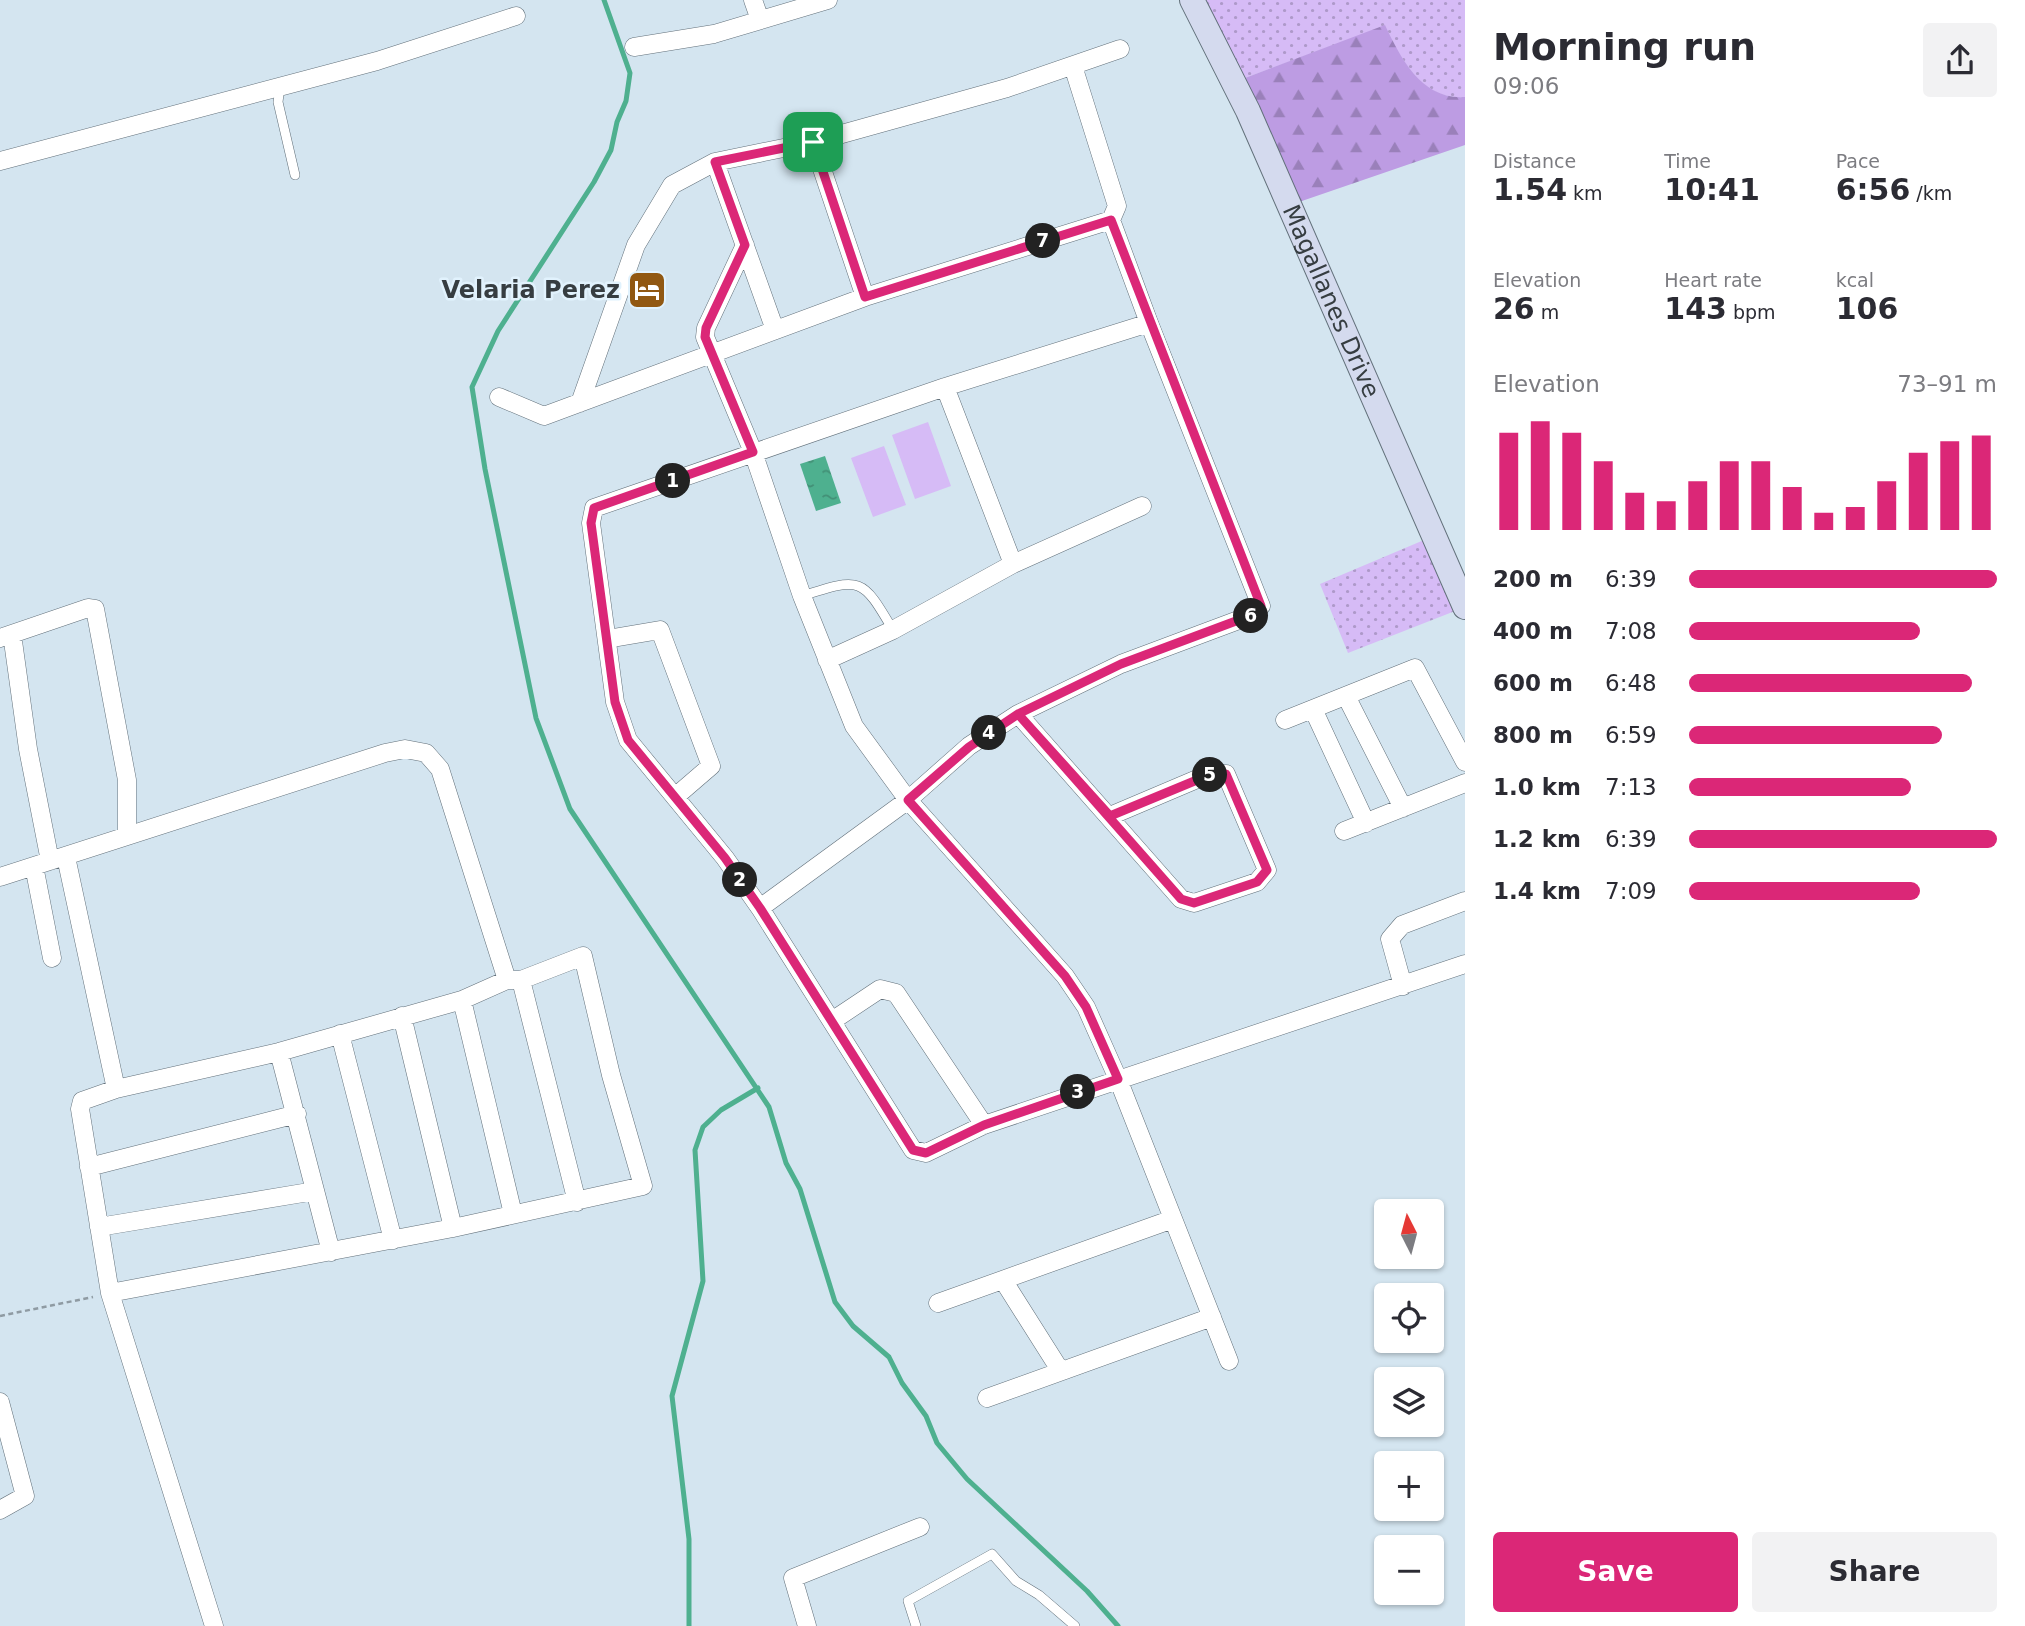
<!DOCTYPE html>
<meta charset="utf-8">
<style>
body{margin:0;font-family:"DejaVu Sans",sans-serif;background:#f2f2f3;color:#2b2b33;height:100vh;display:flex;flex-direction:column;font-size:26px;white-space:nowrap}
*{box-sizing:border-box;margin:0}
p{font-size:23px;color:#7c7c81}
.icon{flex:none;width:38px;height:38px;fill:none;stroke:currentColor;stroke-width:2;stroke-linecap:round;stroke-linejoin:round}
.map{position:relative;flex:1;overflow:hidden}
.sheet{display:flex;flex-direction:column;background:#fff;width:560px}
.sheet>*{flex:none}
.needle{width:46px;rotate:354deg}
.controls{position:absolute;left:1374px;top:1199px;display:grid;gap:14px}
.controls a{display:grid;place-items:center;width:70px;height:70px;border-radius:7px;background:#fff;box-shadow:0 2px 5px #0004;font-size:35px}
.pin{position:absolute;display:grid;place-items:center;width:60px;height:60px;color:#fff;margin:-30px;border-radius:14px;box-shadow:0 4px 10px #0006}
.km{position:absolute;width:35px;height:35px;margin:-18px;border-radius:50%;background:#222;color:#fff;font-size:19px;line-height:35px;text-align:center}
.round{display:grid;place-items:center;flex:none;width:74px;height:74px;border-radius:7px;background:#f2f2f3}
.head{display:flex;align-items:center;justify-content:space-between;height:119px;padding:0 28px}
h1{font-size:38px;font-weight:600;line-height:52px}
.figures{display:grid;grid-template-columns:repeat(3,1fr);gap:10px;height:119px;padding:7px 28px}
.figures div{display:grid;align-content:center}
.figures b{font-size:30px;font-weight:600}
.figures small{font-size:19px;font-weight:400}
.figures p{font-size:19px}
.chart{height:196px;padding:14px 28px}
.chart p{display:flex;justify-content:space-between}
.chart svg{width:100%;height:126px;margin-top:7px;stroke:#db2777;stroke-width:6}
.primary-button{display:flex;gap:14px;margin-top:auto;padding:14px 28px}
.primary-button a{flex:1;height:80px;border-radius:7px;background:#db2777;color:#fff;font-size:28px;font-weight:600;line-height:80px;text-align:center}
.primary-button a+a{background:#f2f2f3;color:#2b2b33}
ul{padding:0 28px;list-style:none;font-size:23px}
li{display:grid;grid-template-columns:112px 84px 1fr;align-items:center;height:52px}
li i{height:18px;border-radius:9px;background:#db2777}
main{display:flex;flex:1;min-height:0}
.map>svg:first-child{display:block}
</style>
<main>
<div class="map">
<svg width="1465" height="1626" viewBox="0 0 1465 1626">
<defs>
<pattern id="grass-dots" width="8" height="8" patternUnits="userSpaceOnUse" patternTransform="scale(1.75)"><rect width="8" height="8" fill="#d6bbf6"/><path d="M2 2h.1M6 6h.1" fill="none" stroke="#ae99c9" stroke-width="1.8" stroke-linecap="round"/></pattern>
<pattern id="forest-firs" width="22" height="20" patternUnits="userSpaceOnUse" patternTransform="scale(1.75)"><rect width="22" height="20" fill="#bd9ce3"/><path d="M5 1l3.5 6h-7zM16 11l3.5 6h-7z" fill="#9a80ba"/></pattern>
<pattern id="water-ripples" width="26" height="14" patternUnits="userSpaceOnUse" patternTransform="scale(1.75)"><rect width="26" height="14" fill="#4eb08f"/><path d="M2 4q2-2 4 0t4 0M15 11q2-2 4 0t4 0" fill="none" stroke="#429076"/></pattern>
</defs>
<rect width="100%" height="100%" fill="#d4e5f0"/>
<path fill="url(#grass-dots)" d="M1202,0h263v97c-43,4 -64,-38 -80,-71l-140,52z
M1424,540l31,71 -107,42 -28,-69z"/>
<path fill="url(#forest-firs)" d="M1385,25c16,34 37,75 80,72v48l-166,57 -54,-124z"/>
<path fill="#d6bbf6" d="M928,422l23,64 -36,13 -23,-64z
M884,446l22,59 -33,12 -22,-59z"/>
<path fill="url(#water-ripples)" d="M825,456l16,47 -25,8 -16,-47z"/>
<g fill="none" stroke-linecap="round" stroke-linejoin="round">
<path stroke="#4eb08f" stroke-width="5" d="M604,0l26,73 -4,28 -9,21 -6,28 -17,32 -96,149 -26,56 13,82 51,249 34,91 199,298 17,56 14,26 35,113 18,24 36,31 13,26 24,33 11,27 30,36 120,112 31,35
M689,1626v-87l-17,-143 31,-115 -8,-131 8,-23 18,-17 37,-22"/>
<defs>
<path id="lane" d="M280,87l-2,15 17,73
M802,596c59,-19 60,-19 91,34
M916,1626l-8,-25 84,-47 24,27 23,14 36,31"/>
<path id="street" d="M753,0l7,20
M634,47l80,-13 114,-34
M813,142l52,155
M0,161l377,-100 139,-45
M715,162l60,168
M745,245l-39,83 -1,9 48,115 49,144 52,130 54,74 157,176 21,31 32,72 111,282
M1149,323l-204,64 -351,121 -3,15 24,179 13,38 97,118 35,50 153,242 13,3 58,-28 481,-161
M945,387l68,177
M499,397l45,19 321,-119 246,-77
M580,403l56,-158 36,-60 43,-23 98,-20 194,-54 113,-39
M12,634l16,115 22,112
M0,638l88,-30 7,1 32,171v55
M607,639l53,-9 51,136 -36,31
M827,660l66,-30 120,-66 129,-58
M1346,696l57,112
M1313,709l53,114
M1018,714l163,185 13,4 63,-21 10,-12 -41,-96h-17l-99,42
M1285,720l130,-52 50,94
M1344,831l121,-48
M66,857l50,232
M34,866l18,92
M0,877l385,-124 20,-4 21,4 14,16 67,211
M760,908l148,-108 61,-54 49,-32 103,-50 131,-49 9,-9 -112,-283 -38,-103 6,-14 -44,-140
M521,980l56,222
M1403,986l-13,-47 12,-14 63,-24
M462,1000l51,214
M402,1016l51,212
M832,1021l48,-32 16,4 88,132
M340,1034l53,206
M279,1052l52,200
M89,1167l208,-53
M99,1227l216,-36
M1003,1280l57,90
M110,1293l343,-65 190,-42 -32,-111 -28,-119 -62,24h-14l-45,20 -183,52 -163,37 -34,12 -2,8 30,184 104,333
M938,1303l235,-84
M987,1398l225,-81
M0,1402l25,94 -25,14
M807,1626l-14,-48 127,-51"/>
<g id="secondary">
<path id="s1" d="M1192,0l56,111 217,496"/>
</g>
</defs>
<use href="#lane" stroke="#62707a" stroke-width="10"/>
<use href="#street" stroke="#62707a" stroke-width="19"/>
<use href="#secondary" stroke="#62707a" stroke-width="26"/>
<path stroke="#8f9ba3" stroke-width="2.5" stroke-dasharray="5 3.5" stroke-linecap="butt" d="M0,1316l93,-19"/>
<use href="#lane" stroke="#fff" stroke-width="9"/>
<use href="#street" stroke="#fff" stroke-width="18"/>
<use href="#secondary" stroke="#d4daee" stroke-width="24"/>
</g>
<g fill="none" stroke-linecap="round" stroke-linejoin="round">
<defs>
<path id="route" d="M813,142l-98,20 30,83 -39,83 -1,9 48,115 -159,56 -3,15 24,179 13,38 97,118 35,50 153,242 13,3 58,-28 134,-46 -32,-72 -21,-31 -157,-176 61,-53 49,-33 163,185 13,4 63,-21 10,-12 -41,-96 -17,1 -99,41 -92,-102 103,-50 131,-49 9,-9 -150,-386 -246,77 -52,-155"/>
</defs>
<use href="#route" stroke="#fff" stroke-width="14"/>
<use href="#route" stroke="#db2777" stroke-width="9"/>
</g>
<defs>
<symbol id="hotel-square" viewBox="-11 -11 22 22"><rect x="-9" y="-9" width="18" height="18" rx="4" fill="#915812" stroke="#e1f2fd"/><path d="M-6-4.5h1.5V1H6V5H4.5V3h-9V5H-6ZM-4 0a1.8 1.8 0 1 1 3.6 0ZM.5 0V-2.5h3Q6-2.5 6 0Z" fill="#fff"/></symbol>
</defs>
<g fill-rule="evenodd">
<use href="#hotel-square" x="625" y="268" width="44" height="44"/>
</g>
<g text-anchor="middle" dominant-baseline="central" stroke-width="5" stroke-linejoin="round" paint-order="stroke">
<g font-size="24" font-weight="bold" fill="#363d41" stroke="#e1f2fd" text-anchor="end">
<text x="620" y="290">Velaria Perez</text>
</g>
<g font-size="24" fill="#363d41" stroke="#e1f2fd">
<text stroke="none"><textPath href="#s1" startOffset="332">Magallanes Drive</textPath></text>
</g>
</g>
</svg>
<div class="controls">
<a><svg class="needle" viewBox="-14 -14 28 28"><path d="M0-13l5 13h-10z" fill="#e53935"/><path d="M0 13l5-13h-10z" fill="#7c7c81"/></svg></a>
<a><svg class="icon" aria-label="locate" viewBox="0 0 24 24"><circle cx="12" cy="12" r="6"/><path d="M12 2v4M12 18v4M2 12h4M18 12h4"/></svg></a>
<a><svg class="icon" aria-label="layers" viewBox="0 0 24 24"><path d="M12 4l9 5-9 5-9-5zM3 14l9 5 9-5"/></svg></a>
<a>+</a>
<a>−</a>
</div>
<div class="pin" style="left:813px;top:142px;background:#1e9e55"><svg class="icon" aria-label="arrive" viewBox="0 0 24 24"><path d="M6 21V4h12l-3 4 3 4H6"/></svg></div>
<b class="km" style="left:673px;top:481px">1</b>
<b class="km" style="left:740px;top:880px">2</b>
<b class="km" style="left:1078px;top:1092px">3</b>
<b class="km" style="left:989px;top:733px">4</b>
<b class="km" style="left:1210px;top:775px">5</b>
<b class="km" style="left:1251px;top:616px">6</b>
<b class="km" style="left:1043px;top:241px">7</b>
</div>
<section class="sheet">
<div class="head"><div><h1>Morning run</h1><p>09:06</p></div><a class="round"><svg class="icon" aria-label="share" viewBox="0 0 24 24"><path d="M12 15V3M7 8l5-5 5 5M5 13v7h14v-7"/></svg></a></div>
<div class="figures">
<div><p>Distance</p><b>1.54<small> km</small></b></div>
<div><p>Time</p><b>10:41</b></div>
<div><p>Pace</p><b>6:56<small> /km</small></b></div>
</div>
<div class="figures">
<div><p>Elevation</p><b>26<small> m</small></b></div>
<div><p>Heart rate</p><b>143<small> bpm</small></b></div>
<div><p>kcal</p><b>106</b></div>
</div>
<div class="chart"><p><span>Elevation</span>73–91 m</p>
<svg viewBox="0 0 160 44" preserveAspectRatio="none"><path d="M5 44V10M15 44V6M25 44V10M35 44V20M45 44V31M55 44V34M65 44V27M75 44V20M85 44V20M95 44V29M105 44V38M115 44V36M125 44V27M135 44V17M145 44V13M155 44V11"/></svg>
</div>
<ul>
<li><b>200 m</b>6:39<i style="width:100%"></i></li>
<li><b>400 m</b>7:08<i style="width:75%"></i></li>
<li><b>600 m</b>6:48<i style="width:92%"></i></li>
<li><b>800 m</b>6:59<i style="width:82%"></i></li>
<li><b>1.0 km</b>7:13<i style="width:72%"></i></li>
<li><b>1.2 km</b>6:39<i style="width:100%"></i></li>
<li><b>1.4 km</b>7:09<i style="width:75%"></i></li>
</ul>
<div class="primary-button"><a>Save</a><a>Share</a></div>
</section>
</main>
